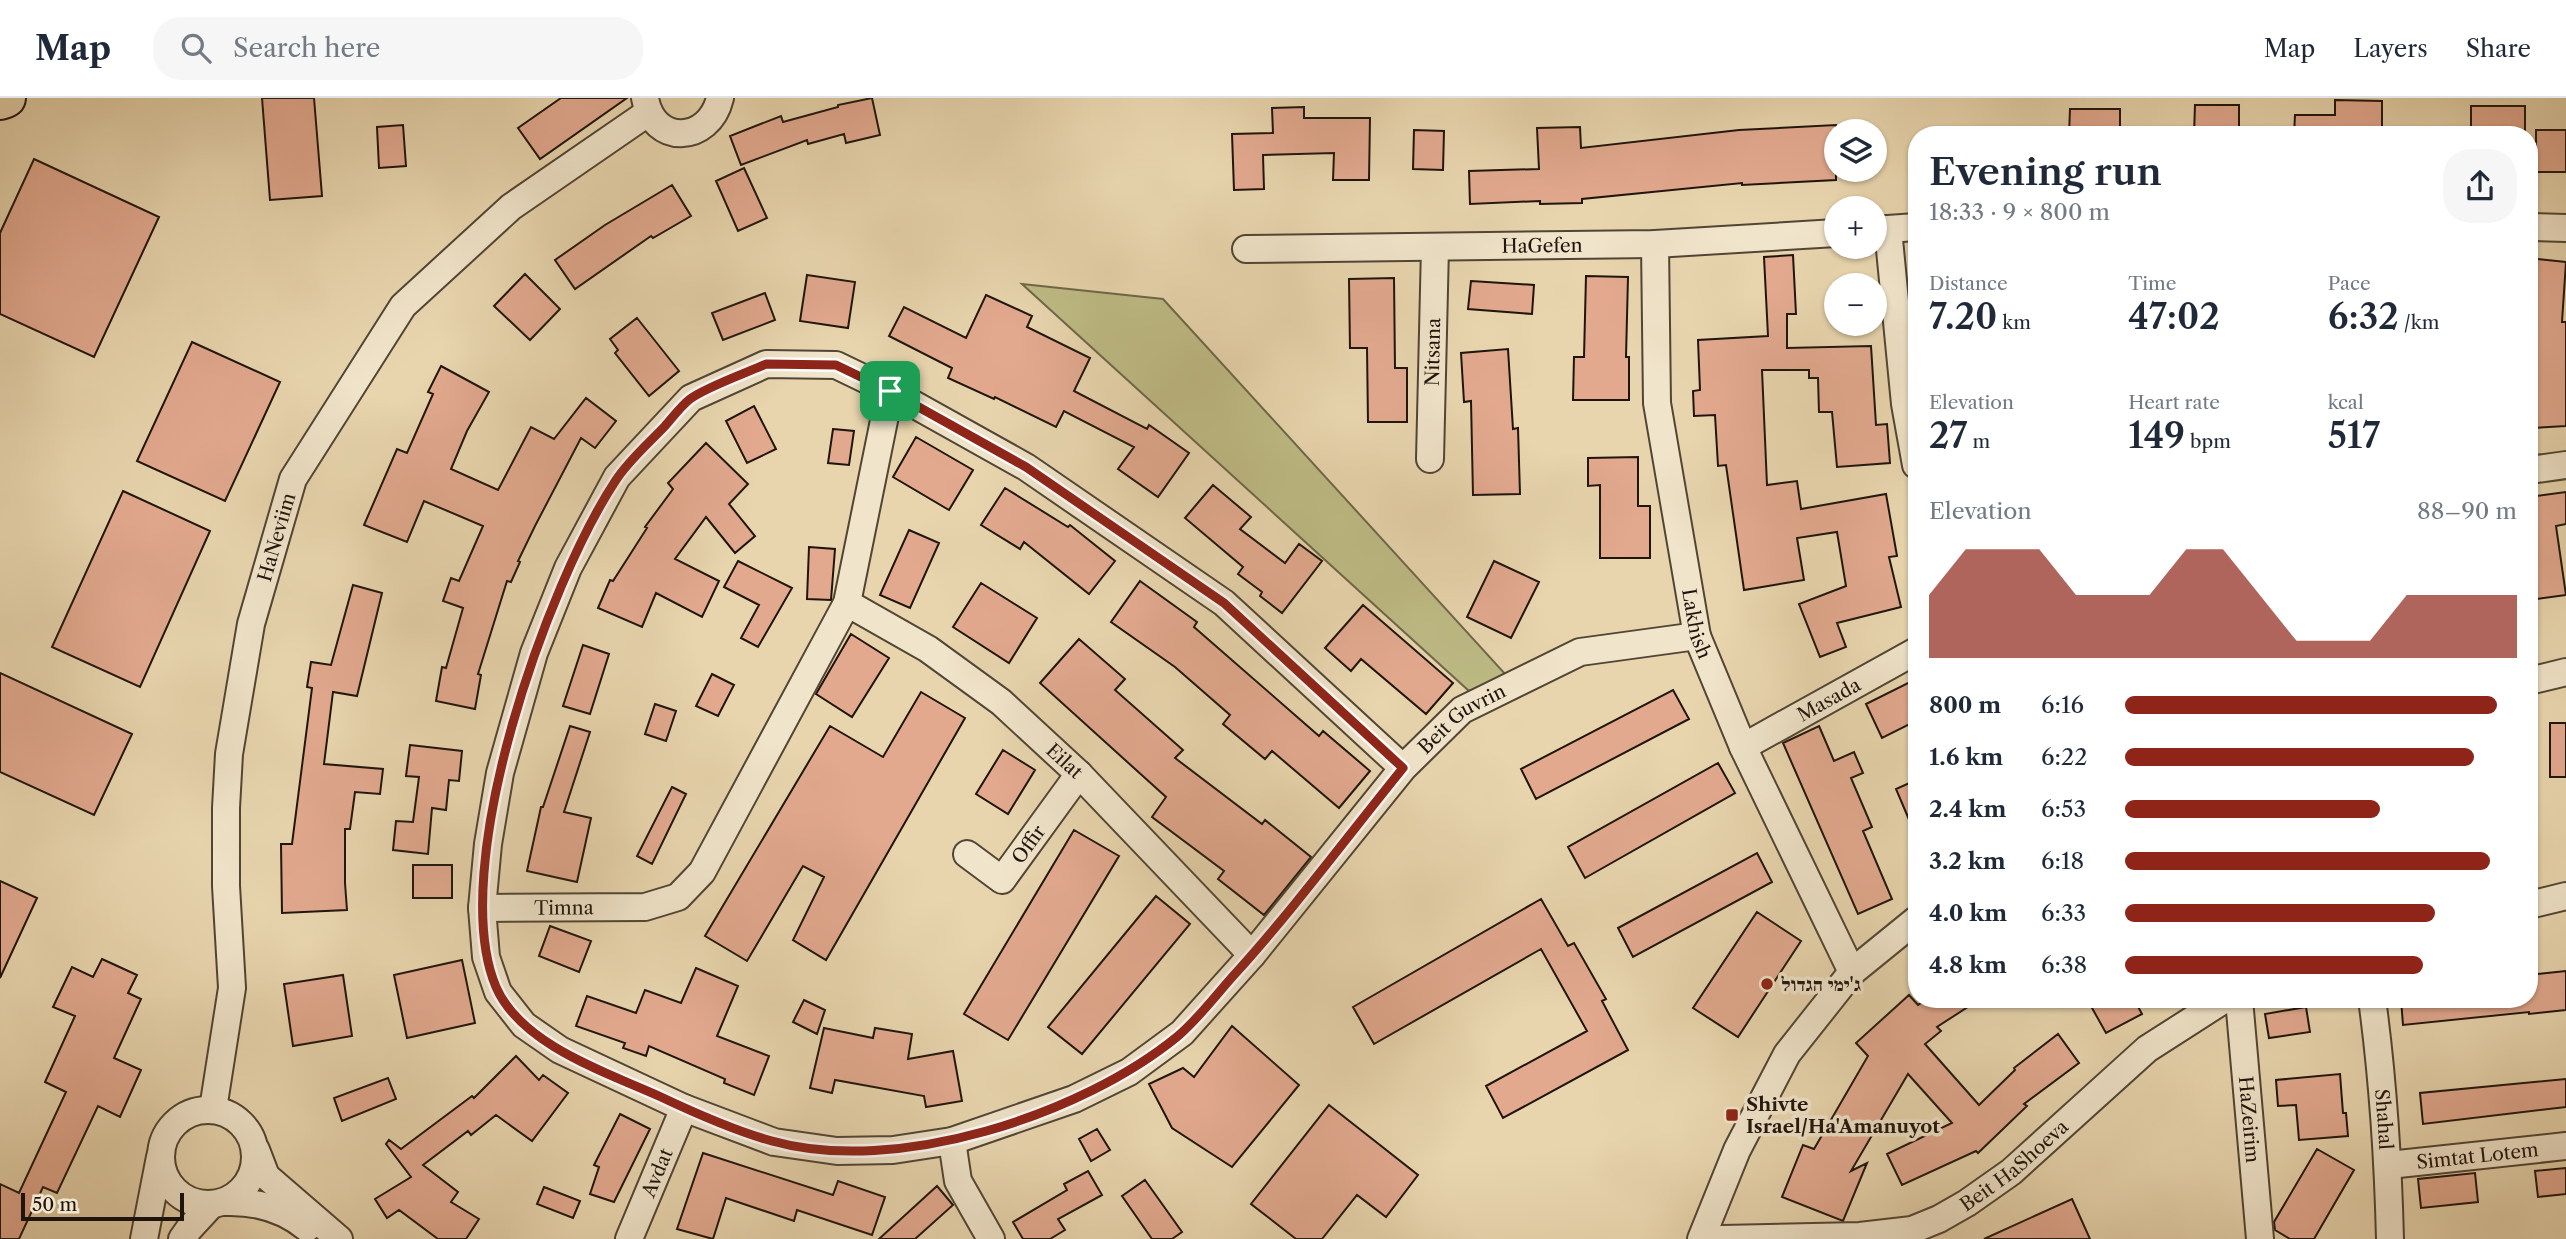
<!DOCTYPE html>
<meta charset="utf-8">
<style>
body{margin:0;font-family:"Libre Caslon Text","Frank Ruhl Libre",serif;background:#f6f6f7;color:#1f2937;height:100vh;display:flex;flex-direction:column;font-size:26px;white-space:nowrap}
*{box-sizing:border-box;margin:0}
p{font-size:23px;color:#747a83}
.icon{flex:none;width:38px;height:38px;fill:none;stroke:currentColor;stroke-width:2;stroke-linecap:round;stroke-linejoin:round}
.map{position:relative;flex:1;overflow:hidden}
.sheet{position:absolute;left:1908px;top:28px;width:630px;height:882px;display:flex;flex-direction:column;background:#fff;border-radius:28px;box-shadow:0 2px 5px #0004}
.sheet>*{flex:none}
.buttons{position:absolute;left:1824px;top:21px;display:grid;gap:14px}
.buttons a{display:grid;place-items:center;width:63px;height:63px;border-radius:50%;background:#fff;box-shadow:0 2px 5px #0004;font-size:35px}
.scale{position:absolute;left:21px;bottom:18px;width:163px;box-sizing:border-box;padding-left:7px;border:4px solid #1f150d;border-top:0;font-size:19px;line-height:24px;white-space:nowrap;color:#1f150d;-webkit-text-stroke:5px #f0e4ca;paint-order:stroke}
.pin{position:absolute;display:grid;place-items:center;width:60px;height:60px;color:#fff;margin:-30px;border-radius:14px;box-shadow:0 4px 10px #0006}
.round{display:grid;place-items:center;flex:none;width:74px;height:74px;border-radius:28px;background:#f6f6f7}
.summary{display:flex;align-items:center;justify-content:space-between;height:119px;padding:0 21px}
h1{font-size:38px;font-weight:600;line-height:52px}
.figures{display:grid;grid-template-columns:repeat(3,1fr);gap:10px;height:119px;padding:7px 21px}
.figures div{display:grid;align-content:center}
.figures b{font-size:35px;font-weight:600}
.figures small{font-size:19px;font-weight:400}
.figures p{font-size:19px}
.chart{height:196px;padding:14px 21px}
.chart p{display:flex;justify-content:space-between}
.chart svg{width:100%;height:126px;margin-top:7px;fill:#8f2418;opacity:.7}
ul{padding:0 21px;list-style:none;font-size:23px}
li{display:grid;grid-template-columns:112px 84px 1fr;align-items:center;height:52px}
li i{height:18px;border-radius:9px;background:#8f2418}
header{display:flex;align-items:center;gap:42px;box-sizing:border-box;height:98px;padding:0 35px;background:#fff;border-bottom:2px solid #e0e1e3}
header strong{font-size:33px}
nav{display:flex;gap:38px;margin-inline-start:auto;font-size:24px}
.search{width:490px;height:63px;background:#f6f6f7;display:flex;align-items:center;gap:18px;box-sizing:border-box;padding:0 24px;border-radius:28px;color:#747a83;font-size:26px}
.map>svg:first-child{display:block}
</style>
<header>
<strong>Map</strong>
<div class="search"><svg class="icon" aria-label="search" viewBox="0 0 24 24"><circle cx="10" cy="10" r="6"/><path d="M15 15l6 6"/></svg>Search here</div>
<nav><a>Map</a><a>Layers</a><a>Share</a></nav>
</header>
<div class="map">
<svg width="2566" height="1141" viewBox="0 0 2566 1141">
<rect width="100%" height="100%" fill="#e8d5ae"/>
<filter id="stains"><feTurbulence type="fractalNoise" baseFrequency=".00286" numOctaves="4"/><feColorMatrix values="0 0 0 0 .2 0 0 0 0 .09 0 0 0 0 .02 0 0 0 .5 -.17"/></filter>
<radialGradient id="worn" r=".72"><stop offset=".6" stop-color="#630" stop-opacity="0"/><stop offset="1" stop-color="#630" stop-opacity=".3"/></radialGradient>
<path fill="#bebb85" stroke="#6e6849" stroke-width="2" d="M1022,186l141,15 344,377 -38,15z"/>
<path fill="#e2a98f" stroke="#1f150d" stroke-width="2" d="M262,0h52l8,98 -52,4z
M561,0h66l-87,61 -22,-31z
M872,0l8,37 -34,8 -2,-9 -36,10 -1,-4 -66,25 -11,-29 51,-20 2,6 55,-15v-2z
M2335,2l47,1v34h-88l1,-20h40z
M2195,7h44v30h-45z
M2471,8h54v29h-54z
M1304,9v11h66l-1,62h-36l1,-27 -71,2 1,34 -30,1 -2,-56 41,-1 -1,-25z
M2070,11h50v26h-51z
M403,27l3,41 -27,2 -2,-41z
M1836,27v55l-94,5v-2l-160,16v4l-42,1v-3l-70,3 -1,-33 70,-2 -2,-41 43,-1 1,21 158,-18z
M1414,32l30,1 -1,39 -30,-1z
M2536,32h30v42h-30z
M34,61l125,58 -65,140 -94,-43v-81z
M744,70l23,50 -29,13 -22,-50z
M672,87l19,31 -38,22 -2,-2 -76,53 -20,-29 50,-35z
M1793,157l3,59h-9v34l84,-2 5,79 11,-1 3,39 -53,4 -5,-55h-13l-1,-34h-9v-8h-47l5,115 30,-4 4,28 85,-15 11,62 -8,1 12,50 -64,16 9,24 -26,10 -21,-53 47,-18 -9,-54 -40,6 7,42 -60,10 -18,-125 -8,1 -3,-51 -21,1 -1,-25 7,-1 -2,-50 70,-4 -4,-79z
M2529,160l37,4 -4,60h4v104l-34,2 -3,-40z
M525,176l35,35 -30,31 -36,-34z
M807,177l48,7 -7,46 -48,-7z
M1586,178l42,1 -2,80h3v43h-56l1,-43h10z
M1394,180l1,90h12v54h-39l-1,-74h-17l-1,-69z
M1471,183l63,4 -2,29 -64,-5z
M765,195l10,27 -52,20 -11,-27z
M986,197l46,21 -5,11 63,31 -16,33 73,38 2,-4 40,28 -31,44 -40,-28 16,-22 -70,-36 -8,16 -61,-30 -1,2 -46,-21 4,-10 -63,-32 15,-29 62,31z
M637,220l42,53 -30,25 -34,-43 3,-3 -8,-11z
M192,244l88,40 -55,119 -88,-40z
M1508,251l5,80 5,-1 2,66 -47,1 -2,-94 -7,1 -3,-49z
M441,268l48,26 -22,39 -16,38 47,21 33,-63 23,12 32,-41 30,23 -21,27 -14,-10 -46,88 -17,35 2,1 -9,20 -4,-1 -29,93 3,1 -6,34 -39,-8 6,-34 4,1 17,-60 -20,-7 8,-23 8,3 24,-55 -59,-25 -17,41 -43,-17 33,-76 10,4 26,-59 -5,-2z
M754,308l22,43 -29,14 -21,-42z
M833,331l21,2 -5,34 -21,-2z
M916,339l57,33 -24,40 -56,-33z
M706,345l42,41 -19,20 26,32 -20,17 -29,-36 -31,42 44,22 -17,36 -46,-24 -14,34 -44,-19 12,-28 3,1 34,-53 -2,-1 28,-38 -5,-6z
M1638,359v49h12v52h-50v-73l-12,1v-28z
M1213,387l38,32 -11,12 45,34 14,-19 23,17 -40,52 -22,-17 2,-4 -24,-18 5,-7 -58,-49z
M1005,390l63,39 2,-2 45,36 -26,33 -65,-52 -4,7 -39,-24z
M123,393l87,40 -70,156 -88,-40z
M2566,394v32l-10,2 10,69 -37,5v-103z
M909,432l30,13 -29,65 -30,-13z
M809,449l26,2 -4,51 -24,-1z
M738,463l54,27 -34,59 -17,-9 18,-33 -35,-18z
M1494,463l45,21 -28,56 -44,-21z
M1140,483l57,41 -3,5 125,109 4,-5 47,40 -31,37 -67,-57 -7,8 -42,-35 7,-9 -55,-48 -64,-45z
M981,485l56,35 -28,45 -56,-36z
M353,487l29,8 -25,103 -24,-4 -9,72 59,5 -3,25 -25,-2 -5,37h-5v54l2,27 -65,3 -1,-69h11l20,-156 -5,-1 4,-25 20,3z
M1363,507l90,78 -27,31 -65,-55 -10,12 -26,-23z
M851,536l38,24 -37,59 -36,-23z
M1079,541l46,40 -10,11 68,60 -8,8 87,66 3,-4 46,37 -47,58 -46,-36 6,-8 -72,-54 14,-20 -126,-114z
M583,547l26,9 -19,60 -27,-8z
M0,575l132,61 -38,81 -94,-43z
M712,576l22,11 -16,31 -22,-10z
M1916,581v42l-34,17 -16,-34z
M1673,592l16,29 -153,80 -15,-30z
M921,594l44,26 -139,242 -33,-20 31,-63 -21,-11 -56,95 -42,-25 125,-210 53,31z
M655,606l21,7 -10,30 -21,-7z
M2550,625h16v54h-16z
M570,628l20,6 -26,80 27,6 -14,64 -50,-11 14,-64h2z
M1819,628l15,35 20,-9 9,21 -12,5 21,49 -9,4 29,68 -34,15 -75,-171z
M410,647l52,6 -3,30 -10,-1 -3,30 -14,-2 -4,46 -35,-4 3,-29 17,1 6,-45 -13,-1z
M1003,652l32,20 -27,44 -32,-20z
M1718,665l17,30 -150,85 -17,-31z
M1916,682v56l-20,-47z
M672,689l14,7 -34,70 -15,-8z
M1074,732l45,26 -111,184 -44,-26z
M1757,755l15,29 -139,75 -15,-29z
M413,767h39v33h-39z
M0,783l37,17 -37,80z
M1156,798l34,28 -108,130 -34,-27z
M1541,801l27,47 6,-3 32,56 -4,2 26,49 -125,68 -17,-32 101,-55 -46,-82 -167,95 -21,-37z
M1757,814l44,29 -63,96 -45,-29z
M550,828l41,15 -12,31 -40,-16z
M102,861l35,16 -9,18 13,6 -27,59 27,12 -21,47 -22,-11 -41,87 -14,-6 -24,52h-19v-55l19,9 47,-101 -21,-10 30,-66 -22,-9 19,-40 21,10z
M462,862l13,63 -68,15 -13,-63z
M696,870l42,18 -21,50 52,20 -15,39 -30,-12 1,-4 -76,-33 -3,10 -23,-8 2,-5 -49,-17 11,-30 49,17 9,-23 36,13z
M2566,873v39l-37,4v-2l-126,13 -2,-26h128v-24z
M343,877l9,61 -59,10 -9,-62z
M1909,897l9,10 9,-6h53l-43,28 4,4 -16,13 54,61 36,-35 -1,-2 44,-34 21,29 -55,41 3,2 -49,47 -2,-2 -74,34 -15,-31 65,-31 -44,-49 -57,97 16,-8 -24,58 -61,-24 21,-52 11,4 54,-93 -12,-13z
M2087,901h47l8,15 -36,19z
M804,902l21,10 -8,24 -24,-12z
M2306,909l4,25 -41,6 -4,-24z
M1232,928l67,59 -67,82 -60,-39 -23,-44 34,-16 11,9z
M824,930l49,10 2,-10 37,6 -4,25 45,-8 9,50 -36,6 -2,-11 -89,-16 -3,13 -22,-5z
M516,958l23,24 4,-5 25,18 -36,48 -36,-26 -25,20 -3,-4 -45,34 35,27 -7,10 28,17 -13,20h-28l-39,-29 -12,8 -12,-19 36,-22 -25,-33 3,-4 12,9 71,-53 2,2z
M2340,976l3,39h3l2,23 -49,4 -3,-35 -18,1 -2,-26z
M388,980l8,21 -54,22 -8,-23z
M2566,981v28l-143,17 -3,-31z
M1329,1007l89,70 -32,42 -29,-22 -35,44h-26l-45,-35z
M620,1016l30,15 -36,73 -24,-8 9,-27 -5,-2z
M1097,1031l13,21 -19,11 -12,-22z
M2317,1051l37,21 -40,69h-24l-15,-9 -1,-8z
M703,1055l130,42 5,-14 47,16 -13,38 -75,-25 -3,11 -68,-23 -13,41 -36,-10z
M2566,1070v26l-28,3 -3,-26z
M1088,1073l14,24 -44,24 7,11 -15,9h-27l-10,-17 54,-32 -3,-6z
M2475,1075l3,29 -57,6 -3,-29z
M1145,1082l37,52 -10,7h-20l-30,-43z
M937,1088l16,19 -38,34h-36z
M544,1089l36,14 -7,17 -36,-14z
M2072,1101l18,40h-106z"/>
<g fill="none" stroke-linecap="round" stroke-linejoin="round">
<defs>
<g id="minor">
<path d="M645,0c8,48 64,46 75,0"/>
<path d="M2529,129l37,1"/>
<path d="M1888,131l17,175 11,61"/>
<path d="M1874,132l42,-3"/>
<path id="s1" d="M1655,146l2,159 40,233 46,111 109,225"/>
<path id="s2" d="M1246,151l409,-5 181,-11"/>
<path id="s3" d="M1430,361l5,-212"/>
<path d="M2529,372l37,-5"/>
<path id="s4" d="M847,505l81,46 73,53 78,72 173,181"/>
<path d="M2529,583l37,-9"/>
<path id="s5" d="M1743,649l173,-96"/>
<path id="s6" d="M1403,670l-179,-165 -198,-136 -136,-76 -54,-26 -70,-1 -75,34 -74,79 -49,91 -34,85 -34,120 -12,71 -6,64 4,49 12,35 26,33 36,25 124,58 90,34 63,9 56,-1 59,-9 122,-42 55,-27 53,-39 70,-78 151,-187 59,-58 118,-58 117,-16"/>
<path id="s7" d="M967,756l35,26 77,-106"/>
<path d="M2529,807l37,-9"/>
<path id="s8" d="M482,810l163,-1 33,-10 24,-25 145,-269 43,-212"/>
<path id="s9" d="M2239,901l21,240"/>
<path id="s10" d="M2372,901c11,80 16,160 18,240"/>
<path id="s11" d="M213,1011l19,-121 -6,-102v-78l3,-54 22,-130 42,-145 110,-173 108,-99 138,-95"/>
<circle cx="208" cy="1059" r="47"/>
<path d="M952,1043l6,40 33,58"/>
<path d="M256,1052l10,26 73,63"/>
<path id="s12" d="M2389,1067l177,-19"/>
<path d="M225,1104c30,-1 59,7 82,26"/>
<path d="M144,1141l16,-82"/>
<path d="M182,1141l7,-10 23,-25"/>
<path id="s13" d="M629,1141l55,-131"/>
<path d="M1701,1141l36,-89 50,-96 65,-82 64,-52"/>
<path id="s14" d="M1722,1141l138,-3 52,-6 27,-11 28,-16 44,-31 136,-123 78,-50"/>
</g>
<path id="highway" d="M0,2l6,-2"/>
</defs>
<use href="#minor" stroke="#514535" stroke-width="30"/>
<use href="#highway" stroke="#1f150d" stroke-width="42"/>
<use href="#minor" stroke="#f0e4ca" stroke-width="26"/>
<use href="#highway" stroke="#e8d5ae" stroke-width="38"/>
</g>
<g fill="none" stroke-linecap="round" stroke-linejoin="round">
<defs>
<path id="route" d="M766,266l70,1 54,26 136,76 198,136 179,165c-56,69 -109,141 -169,207 -18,20 -35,43 -56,61 -96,79 -282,140 -406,105 -37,-10 -75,-27 -111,-44 -53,-24 -140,-52 -165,-110 -50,-118 51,-403 120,-507 13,-20 33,-37 49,-54 8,-9 16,-20 25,-27 16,-12 56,-26 76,-35z"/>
</defs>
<use href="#route" stroke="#fff" stroke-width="14"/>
<use href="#route" stroke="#8f2418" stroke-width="9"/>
</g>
<g fill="#8f2418" stroke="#f0e4ca" stroke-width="2.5">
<circle cx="1767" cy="886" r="7"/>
<rect x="1725" y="1010" width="14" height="14" rx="3.5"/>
</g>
<g text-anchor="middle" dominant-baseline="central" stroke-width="7" stroke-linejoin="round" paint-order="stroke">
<g font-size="19" fill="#1f150d" stroke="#f0e4ca">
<text stroke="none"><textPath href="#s2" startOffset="296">HaGefen</textPath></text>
<text stroke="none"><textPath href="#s3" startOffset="107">Nitsana</textPath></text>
<text stroke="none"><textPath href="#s11" startOffset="579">HaNeviim</textPath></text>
<text stroke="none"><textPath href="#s1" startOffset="383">Lakhish</textPath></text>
<text stroke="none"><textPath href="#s5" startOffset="98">Masada</textPath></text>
<text stroke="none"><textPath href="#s6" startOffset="2679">Beit Guvrin</textPath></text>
<text stroke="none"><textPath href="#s4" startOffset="270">Eilat</textPath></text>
<text stroke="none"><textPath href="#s7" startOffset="88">Offir</textPath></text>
<text stroke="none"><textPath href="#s8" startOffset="82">Timna</textPath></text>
<text stroke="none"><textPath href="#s9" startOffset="121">HaZeirim</textPath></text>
<text stroke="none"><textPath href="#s10" startOffset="121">Shahal</textPath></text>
<text stroke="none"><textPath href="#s12" startOffset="89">Simtat Lotem</textPath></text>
<text stroke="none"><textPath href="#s14" startOffset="312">Beit HaShoeva</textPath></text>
<text stroke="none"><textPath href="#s13" startOffset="72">Avdat</textPath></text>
</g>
<g font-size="19" font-weight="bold" fill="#1f150d" stroke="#f0e4ca" text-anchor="start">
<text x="1781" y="886">ג'ימי הגדול</text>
<text x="1746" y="1006">Shivte<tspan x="1746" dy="22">Israel/Ha'Amanuyot</tspan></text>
</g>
</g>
<rect width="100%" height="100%" filter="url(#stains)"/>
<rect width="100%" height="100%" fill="url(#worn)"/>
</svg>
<div class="buttons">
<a><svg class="icon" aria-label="layers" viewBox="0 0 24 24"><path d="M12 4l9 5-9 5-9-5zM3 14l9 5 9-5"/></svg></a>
<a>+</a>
<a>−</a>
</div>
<div class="scale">50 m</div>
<div class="pin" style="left:890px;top:293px;background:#1e9e55"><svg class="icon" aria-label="arrive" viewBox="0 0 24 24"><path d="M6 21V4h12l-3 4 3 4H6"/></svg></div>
<section class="sheet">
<div class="summary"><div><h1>Evening run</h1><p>18:33 · 9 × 800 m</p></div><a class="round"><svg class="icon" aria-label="share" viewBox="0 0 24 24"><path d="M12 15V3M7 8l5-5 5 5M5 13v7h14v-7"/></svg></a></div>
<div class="figures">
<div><p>Distance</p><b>7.20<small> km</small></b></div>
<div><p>Time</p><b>47:02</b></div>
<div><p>Pace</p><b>6:32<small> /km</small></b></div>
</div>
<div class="figures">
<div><p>Elevation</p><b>27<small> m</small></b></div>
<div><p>Heart rate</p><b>149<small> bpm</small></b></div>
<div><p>kcal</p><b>517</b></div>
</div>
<div class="chart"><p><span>Elevation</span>88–90 m</p>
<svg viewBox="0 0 160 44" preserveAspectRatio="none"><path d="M0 44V22L10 6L20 6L30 6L40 22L50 22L60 22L70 6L80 6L90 22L100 38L110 38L120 38L130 22L140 22L150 22L160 22V44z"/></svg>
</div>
<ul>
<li><b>800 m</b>6:16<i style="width:95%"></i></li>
<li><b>1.6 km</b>6:22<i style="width:89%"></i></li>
<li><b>2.4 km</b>6:53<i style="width:65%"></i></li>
<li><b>3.2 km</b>6:18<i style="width:93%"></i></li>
<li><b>4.0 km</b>6:33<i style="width:79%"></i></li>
<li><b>4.8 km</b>6:38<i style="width:76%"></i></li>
</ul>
</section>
</div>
